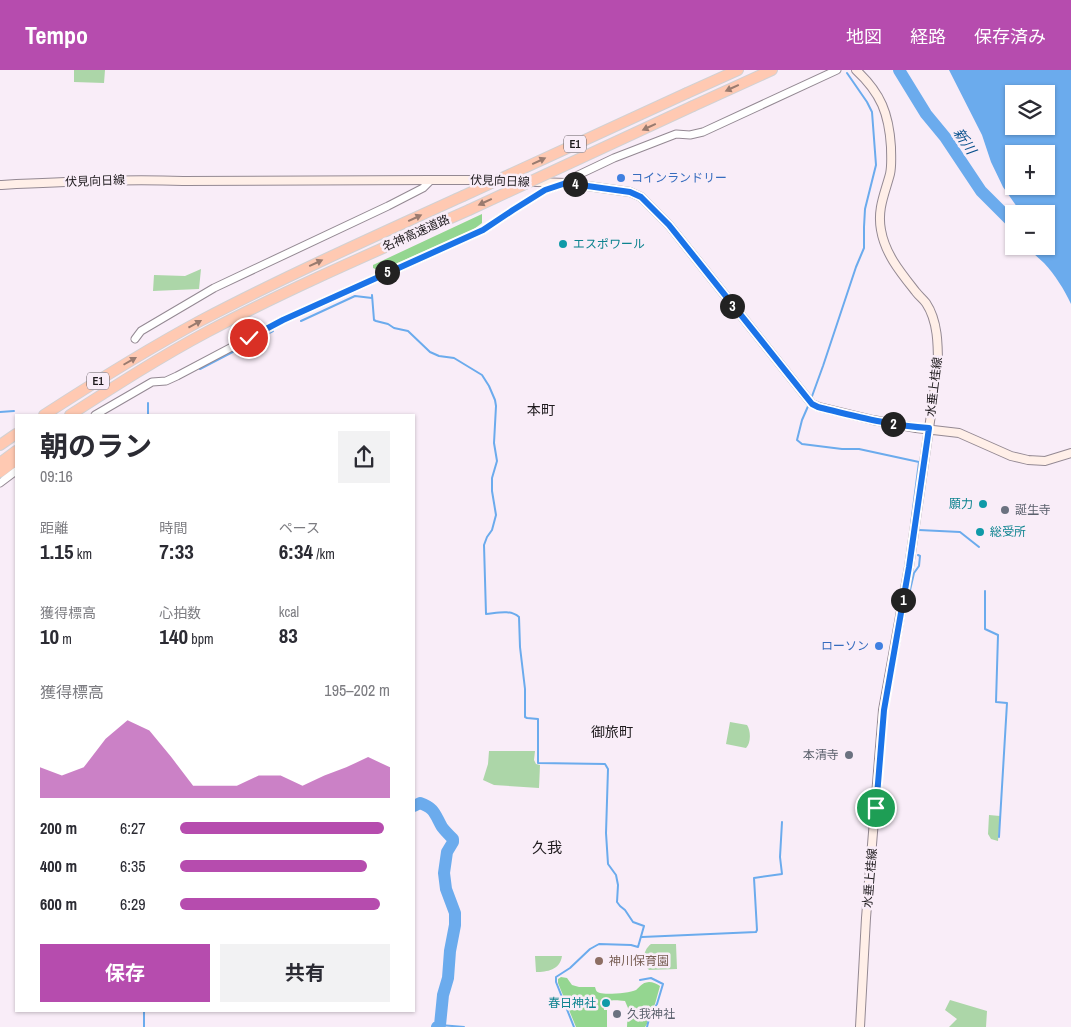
<!DOCTYPE html>
<html lang="ja">
<meta charset="utf-8">
<style>
body{margin:0;font-family:"Archivo Narrow","Noto Sans JP",sans-serif;background:#f2f2f3;color:#2b2b33;height:100vh;display:flex;flex-direction:column;font-size:19px;white-space:nowrap}
*{box-sizing:border-box;margin:0}
p{font-size:16px;color:#7c7c81}
.icon{flex:none;width:28px;height:28px;fill:none;stroke:currentColor;stroke-width:2;stroke-linecap:round;stroke-linejoin:round}
.map{position:relative;flex:1;overflow:hidden}
.details{position:absolute;left:15px;top:344px;width:400px;height:598px;display:flex;flex-direction:column;background:#fff;border-radius:0px;box-shadow:0 1px 4px #0004}
.details>*{flex:none}
.controls{position:absolute;left:1005px;top:15px;display:grid;gap:10px}
.controls a{display:grid;place-items:center;width:50px;height:50px;border-radius:0px;background:#fff;box-shadow:0 1px 4px #0004;font-size:25px}
.pin{position:absolute;display:grid;place-items:center;width:42px;height:42px;color:#fff;margin:-21px;border:2px solid #fff;border-radius:50%;box-shadow:0 1px 5px #0007}
.km{position:absolute;width:25px;height:25px;margin:-12px;border-radius:50%;background:#222;color:#fff;font-size:14px;line-height:25px;text-align:center}
.round{display:grid;place-items:center;flex:none;width:52px;height:52px;border-radius:0px;background:#f2f2f3}
.summary{display:flex;align-items:center;justify-content:space-between;height:85px;padding:0 25px}
h1{font-size:28px;font-weight:700;line-height:38px}
.figures{display:grid;grid-template-columns:repeat(3,1fr);gap:8px;height:85px;padding:5px 25px}
.figures div{display:grid;align-content:center}
.figures b{font-size:21px;font-weight:700}
.figures small{font-size:14px;font-weight:400}
.figures p{font-size:14px}
.chart{height:140px;padding:10px 25px}
.chart p{display:flex;justify-content:space-between}
.chart svg{width:100%;height:90px;margin-top:5px;fill:#b64cae;opacity:.7}
.primary-button{display:flex;gap:10px;margin-top:auto;padding:10px 25px}
.primary-button a{flex:1;height:58px;border-radius:0px;background:#b64cae;color:#fff;font-size:20px;font-weight:700;line-height:58px;text-align:center}
.primary-button a+a{background:#f2f2f3;color:#2b2b33}
ul{padding:0 25px;list-style:none;font-size:16px}
li{display:grid;grid-template-columns:80px 60px 1fr;align-items:center;height:38px}
li i{height:12px;border-radius:6px;background:#b64cae}
header{display:flex;align-items:center;gap:30px;box-sizing:border-box;height:70px;padding:0 25px;background:#b64cae;color:#fff}
header strong{font-size:24px}
nav{display:flex;gap:28px;margin-inline-start:auto;font-size:18px}
.map>svg:first-child{display:block}
</style>
<header>
<strong>Tempo</strong>
<nav><a>地図</a><a>経路</a><a>保存済み</a></nav>
</header>
<div class="map">
<svg width="1071" height="957" viewBox="0 0 1071 957">
<rect width="100%" height="100%" fill="#f9edf8"/>
<path fill="#acd6a8" d="M74,0h31l-1,13 -30,-1z
M201,199l-2,20 -46,2 1,-16 31,1z
M730,652l17,3c4,6 4,18 -1,23l-20,-4z
M489,681h46l-1,9 2,4 4,1 -1,23 -45,-3 -11,-5 5,-16z
M989,745l11,1 -2,25 -7,-2 -3,-5z
M651,874h25l1,25 -28,1c-8,-7 -6,-20 2,-26z
M535,886h27c-2,14 -15,16 -26,16z
M950,930l37,11 -1,16h-37l8,-8 -12,-9z"/>
<path fill="#94d690" d="M482,144v9l-8,6 -94,42 -7,-3v-3z
M561,907l6,1 5,7 7,2h16c1,3 1,5 5,6 6,2 30,0 36,-3 5,-4 5,-7 13,-8 4,0 8,2 11,4l-5,18 -5,9 -3,11 -2,3h-18l1,-19 -3,-7c-10,-1 -12,-1 -21,1v8h3v17h-31l-18,-44v-4z"/>
<path fill="#6babed" fill-rule="evenodd" d="M949,0h122v234c-7,-15 -16,-29 -27,-41 -6,-6 -13,-11 -18,-17h20v-32h-24l-19,-27 -12,-25 -9,-27zM1014,24h32v32h-32zM1014,84h32v32h-32z"/>
<g fill="none" stroke-linecap="round" stroke-linejoin="round">
<path stroke="#6babed" stroke-width="2" d="M372,225l2,25 2,1 12,3 6,4 14,3 22,21 9,4 15,2 28,17 7,11 6,14 1,6 -2,37 3,18 -5,17v13l4,24 -4,15 -5,7 -3,8 2,69c11,-1 24,-5 33,3l1,30 5,42v28l2,1 11,1v44l67,1 3,5 -2,64 2,31 8,11 2,10 -1,17 3,4 5,4 8,12 11,4 -6,21 -7,-2 -32,-1 -9,5 -20,19 -14,9v5l18,45
M301,251l54,-25 17,2
M200,299l73,-38
M811,329l12,-33 33,-99 8,-19v-21l1,-18 11,-44 -4,-53 -5,-10 -20,-29
M148,333v12
M809,334l-7,16 -5,20 5,4 40,5h17l60,13 -8,62
M0,342l14,-1
M919,460l41,2 19,15
M985,521v38l13,6 -2,67 11,1 -8,134
M907,533l7,-30 5,-7 1,-10 -2,-1
M642,867l114,-5 1,-2 -3,-52 28,-4 -2,-17 2,-35
M640,910l11,-2 12,6 -6,20 -7,11 -3,12
M440,955l24,2
M144,957v-17"/>
<path stroke="#6babed" stroke-width="12" d="M899,0l27,44 19,23 36,54 33,33
M414,736l6,-3c15,5 15,12 22,24 3,4 7,8 11,12v3l-6,10 -3,21 2,16 9,24v12l-5,26 -2,27 -5,17 -3,30 -3,2"/>
<defs>
<path id="tertiary" d="M135,269l6,-8 73,-43 174,-82 35,-18 8,-8
M95,345l57,-33 14,-1 11,-5 106,-56 200,-90 30,-20 32,-20 21,-7 8,-6 40,-19 62,-24 14,1 13,-3 134,-62
M0,413l16,-12"/>
<path id="secondary" d="M856,0c25,23 33,44 35,77 0,9 1,18 -1,27 -5,19 -13,35 -9,56 4,24 20,43 35,62 3,4 7,7 10,11 12,18 12,42 12,63l-29,201 -26,143 -17,208 -6,109
M0,115c61,-3 121,-6 183,-4l248,-1h49l86,3 64,9 11,5 28,28 143,179 7,3 54,13 43,8 43,5 52,23 17,4 17,1 26,-8"/>
<path id="motorway" d="M687,23l51,-23
M693,36l79,-36
M44,345c51,-33 102,-65 156,-94 86,-45 175,-85 263,-125
M70,345c45,-29 90,-58 137,-83 85,-45 174,-83 262,-122
M0,375l16,-11
M0,393l16,-12
M0,402l16,-12"/>
</defs>
<use href="#tertiary" stroke="#948993" stroke-width="9"/>
<use href="#secondary" stroke="#948993" stroke-width="10"/>
<use href="#motorway" stroke="#d2d1d2" stroke-width="12"/>
<use href="#tertiary" stroke="#fff" stroke-width="7"/>
<use href="#secondary" stroke="#ffefe8" stroke-width="8"/>
<use href="#motorway" stroke="#ffc9b2" stroke-width="10"/>
<defs>
<path id="motorway-bridge" d="M463,126l224,-103
M469,140l224,-104"/>
</defs>
<use href="#motorway-bridge" stroke="#d2d1d2" stroke-width="12" stroke-linecap="butt"/>
<use href="#motorway-bridge" stroke="#ffc9b2" stroke-width="10"/>
</g>
<defs><path id="oneway-solid" d="M-6-.8H1V-3.2L6.5 0L1 3.2V.8H-6Z" transform="scale(1.25)"/></defs>
<g fill="#9a7b6f">
<use href="#oneway-solid" transform="translate(732 18) rotate(155)"/>
<use href="#oneway-solid" transform="translate(649 57) rotate(155)"/>
<use href="#oneway-solid" transform="translate(539 91) rotate(-25)"/>
<use href="#oneway-solid" transform="translate(485 132) rotate(155)"/>
<use href="#oneway-solid" transform="translate(415 148) rotate(-25)"/>
<use href="#oneway-solid" transform="translate(316 193) rotate(-25)"/>
<use href="#oneway-solid" transform="translate(195 254) rotate(-29)"/>
<use href="#oneway-solid" transform="translate(130 291) rotate(-30)"/>
</g>
<g fill="none" stroke-linecap="round" stroke-linejoin="round">
<defs>
<path id="route" d="M249,268l34,-18 200,-90 30,-20 32,-20 21,-7 64,9 11,5 28,28 143,179 6,3c37,9 73,19 111,21l-20,139 -25,143 -8,98"/>
</defs>
<use href="#route" stroke="#fff" stroke-width="10"/>
<use href="#route" stroke="#1a73e8" stroke-width="6"/>
</g>
<g fill="#3f7fe0" stroke="#f9edf8" stroke-width="2">
<circle cx="621" cy="108" r="5"/>
<circle cx="879" cy="576" r="5"/>
</g>
<g fill="#0f9aa8" stroke="#f9edf8" stroke-width="2">
<circle cx="563" cy="174" r="5"/>
<circle cx="983" cy="434" r="5"/>
<circle cx="980" cy="462" r="5"/>
<circle cx="606" cy="933" r="5"/>
</g>
<g fill="#6b7280" stroke="#f9edf8" stroke-width="2">
<circle cx="1005" cy="440" r="5"/>
<circle cx="849" cy="685" r="5"/>
<circle cx="617" cy="944" r="5"/>
</g>
<circle fill="#8d6e63" stroke="#f9edf8" stroke-width="2" cx="599" cy="891" r="5"/>
<g text-anchor="middle" dominant-baseline="central" stroke-width="5" stroke-linejoin="round" paint-order="stroke">
<g fill="#f9edf8" stroke="#605a5f" stroke-width="1">
<rect x="564" y="65.5" width="22" height="17" rx="4"/>
<rect x="87" y="302.5" width="22" height="17" rx="4"/>
</g>
<g font-size="11" font-weight="bold" fill="#1f1b1e">
<text x="575" y="74">E1</text>
<text x="98" y="311">E1</text>
</g>
<g font-size="12" fill="#366cbe" stroke="#f9edf8" text-anchor="start">
<text x="631" y="108">コインランドリー</text>
<text x="869" y="576" text-anchor="end">ローソン</text>
</g>
<g font-size="12" fill="#1f1b1e" stroke="#f9edf8">
<text transform="translate(95 111) rotate(-2)">伏見向日線</text>
<text transform="translate(500 111) rotate(2)">伏見向日線</text>
<text transform="translate(416 163) rotate(-24)">名神高速道路</text>
<text transform="translate(934 317) rotate(-83)">水垂上桂線</text>
<text transform="translate(870 808) rotate(-85)">水垂上桂線</text>
</g>
<g font-size="12" fill="#0d838f" stroke="#f9edf8" text-anchor="start">
<text x="573" y="174">エスポワール</text>
<text x="973" y="434" text-anchor="end">願力</text>
<text x="990" y="462">総受所</text>
<text x="596" y="933" text-anchor="end">春日神社</text>
</g>
<g font-size="12" fill="#5b616d" stroke="#f9edf8" text-anchor="start">
<text x="1015" y="440">誕生寺</text>
<text x="839" y="685" text-anchor="end">本清寺</text>
<text x="627" y="944">久我神社</text>
</g>
<g font-size="12" fill="#785e54" stroke="#f9edf8" text-anchor="start">
<text x="609" y="891">神川保育園</text>
</g>
<g font-size="14" font-style="italic" fill="#08508c" stroke="#f9edf8">
<text transform="translate(965 71) rotate(56)">新川</text>
</g>
<g font-size="14" fill="#1f1b1e" stroke="#f9edf8">
<text x="541" y="340">本町</text>
<text x="612" y="662">御旅町</text>
</g>
<g font-size="15" fill="#1f1b1e" stroke="#f9edf8">
<text x="547" y="777">久我</text>
</g>
</g>
</svg>
<div class="controls">
<a><svg class="icon" aria-label="layers" viewBox="0 0 24 24"><path d="M12 4l9 5-9 5-9-5zM3 14l9 5 9-5"/></svg></a>
<a>+</a>
<a>−</a>
</div>
<div class="pin" style="left:876px;top:738px;background:#1e9e55"><svg class="icon" aria-label="arrive" viewBox="0 0 24 24"><path d="M6 21V4h12l-3 4 3 4H6"/></svg></div>
<div class="pin" style="left:249px;top:268px;background:#d93025"><svg class="icon" aria-label="check" viewBox="0 0 24 24"><path d="M5 12l5 5 9-10"/></svg></div>
<b class="km" style="left:903px;top:530px">1</b>
<b class="km" style="left:893px;top:354px">2</b>
<b class="km" style="left:732px;top:236px">3</b>
<b class="km" style="left:575px;top:114px">4</b>
<b class="km" style="left:387px;top:202px">5</b>
<section class="details">
<div class="summary"><div><h1>朝のラン</h1><p>09:16</p></div><a class="round"><svg class="icon" aria-label="share" viewBox="0 0 24 24"><path d="M12 15V3M7 8l5-5 5 5M5 13v7h14v-7"/></svg></a></div>
<div class="figures">
<div><p>距離</p><b>1.15<small> km</small></b></div>
<div><p>時間</p><b>7:33</b></div>
<div><p>ペース</p><b>6:34<small> /km</small></b></div>
</div>
<div class="figures">
<div><p>獲得標高</p><b>10<small> m</small></b></div>
<div><p>心拍数</p><b>140<small> bpm</small></b></div>
<div><p>kcal</p><b>83</b></div>
</div>
<div class="chart"><p><span>獲得標高</span>195–202 m</p>
<svg viewBox="0 0 160 44" preserveAspectRatio="none"><path d="M0 44V29L10 33L20 29L30 15L40 6L50 11L60 24L70 38L80 38L90 38L100 33L110 33L120 38L130 33L140 29L150 24L160 29V44z"/></svg>
</div>
<ul>
<li><b>200 m</b>6:27<i style="width:97%"></i></li>
<li><b>400 m</b>6:35<i style="width:89%"></i></li>
<li><b>600 m</b>6:29<i style="width:95%"></i></li>
</ul>
<div class="primary-button"><a>保存</a><a>共有</a></div>
</section>
</div>
